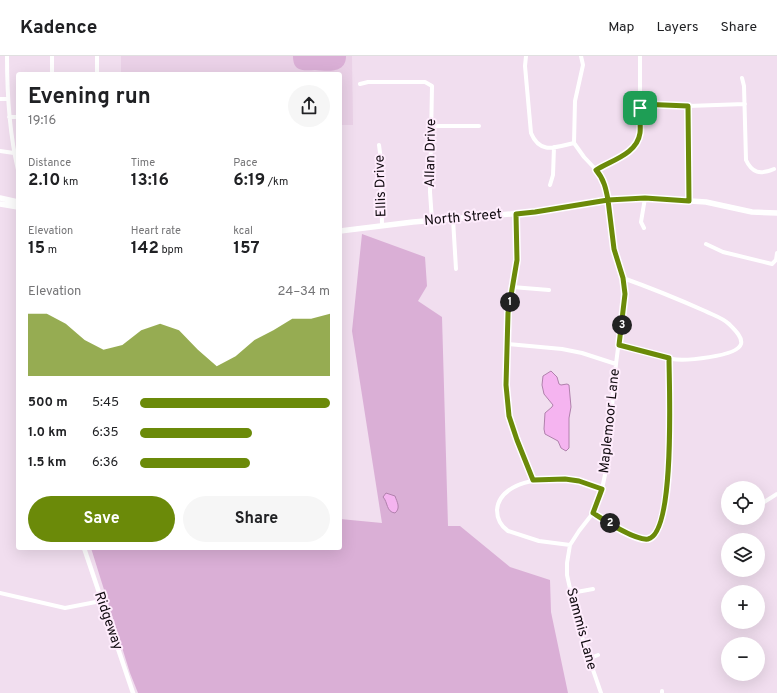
<!DOCTYPE html>
<meta charset="utf-8">
<style>
body{margin:0;font-family:Overpass,sans-serif;background:#f6f6f6;color:#202124;height:100vh;display:flex;flex-direction:column;font-size:15px;white-space:nowrap}
*{box-sizing:border-box;margin:0}
p{font-size:13px;color:#757577}
.icon{flex:none;width:22px;height:22px;fill:none;stroke:currentColor;stroke-width:2;stroke-linecap:round;stroke-linejoin:round}
.map{position:relative;flex:1;overflow:hidden}
.drawer{position:absolute;left:16px;top:16px;width:326px;height:478px;display:flex;flex-direction:column;background:#fff;border-radius:4px;box-shadow:0 4px 16px #0002}
.drawer>*{flex:none}
.controls{position:absolute;left:721px;top:425px;display:grid;gap:8px}
.controls a{display:grid;place-items:center;width:44px;height:44px;border-radius:50%;background:#fff;box-shadow:0 4px 16px #0002;font-size:20px}
.pin{position:absolute;display:grid;place-items:center;width:34px;height:34px;color:#fff;margin:-17px;border-radius:8px;box-shadow:0 2px 6px #0006}
.km{position:absolute;width:20px;height:20px;margin:-10px;border-radius:50%;background:#222;color:#fff;font-size:11px;line-height:20px;text-align:center}
.round{display:grid;place-items:center;flex:none;width:42px;height:42px;border-radius:21px;background:#f6f6f6}
.overview{display:flex;align-items:center;justify-content:space-between;height:68px;padding:0 12px}
h1{font-size:22px;font-weight:700;line-height:30px}
.stats{display:grid;grid-template-columns:repeat(3,1fr);gap:6px;height:68px;padding:4px 12px}
.stats div{display:grid;align-content:center}
.stats b{font-size:17px;font-weight:700}
.stats small{font-size:11px;font-weight:400}
.stats p{font-size:11px}
.chart{height:112px;padding:8px 12px}
.chart p{display:flex;justify-content:space-between}
.chart svg{width:100%;height:72px;margin-top:4px;fill:#6b8a09;opacity:.7}
.action{display:flex;gap:8px;margin-top:auto;padding:8px 12px}
.action a{flex:1;height:46px;border-radius:24px;background:#6b8a09;color:#fff;font-size:16px;font-weight:700;line-height:46px;text-align:center}
.action a+a{background:#f6f6f6;color:#202124}
ul{padding:0 12px;list-style:none;font-size:13px}
li{display:grid;grid-template-columns:64px 48px 1fr;align-items:center;height:30px}
li i{height:10px;border-radius:5px;background:#6b8a09}
header{display:flex;align-items:center;gap:24px;box-sizing:border-box;height:56px;padding:0 20px;background:#fff;border-bottom:1px solid #e0e0e0}
header strong{font-size:19px}
nav{display:flex;gap:22px;margin-inline-start:auto;font-size:14px}
.map>svg:first-child{display:block}
</style>
<header>
<strong>Kadence</strong>
<nav><a>Map</a><a>Layers</a><a>Share</a></nav>
</header>
<div class="map">
<svg width="777" height="637" viewBox="0 0 777 637">
<rect width="100%" height="100%" fill="#f1deef"/>
<path fill="#ead1e7" d="M121,0h231l1,69h-13v-51h-219z"/>
<path fill="#daafd6" d="M293,0h53c0,18 -19,15 -31,14 -5,0 -12,1 -16,-1 -5,-2 -6,-8 -6,-13z
M362,178l63,23 2,29 -9,15 24,16 6,209h12l50,41 40,13 1,32 17,81h-430l-8,-20 -39,-125h249v-29l42,4 -30,-192z"/>
<path fill="#f5b4f0" stroke="#b081ac" d="M551,315l6,6 2,7 2,1 6,-1 2,1 2,22 -2,11v30l-3,3 -5,-3 -3,-7 -13,-7 -1,-5 1,-16 7,-6 1,-2 -9,-11 -2,-9 1,-9z
M386,437l9,3c2,6 6,12 0,17 -9,-1 -7,-11 -12,-16z"/>
<g fill="none" stroke-linecap="round" stroke-linejoin="round">
<path stroke="#fff" stroke-width="4" d="M7,0c0,39 2,76 11,114
M526,0l-1,10 6,67c9,22 25,14 43,10
M581,0l2,9 -8,36 -1,42 10,14 17,18 5,13 8,61 9,29 2,15 -9,71 -10,106 -4,19 -9,24 -14,18 -9,14 -3,18v12l4,18 13,51 17,49
M52,18v-18
M97,18v-18
M742,22l2,8 2,74c6,13 14,15 28,9
M360,28l8,-2h57l7,4 -2,106 2,29
M0,43h7
M640,48l48,2 57,-2
M688,50l1,95
M9,61h9
M431,70h48
M379,89l2,15 1,66
M0,95l14,2
M596,114c20,-12 35,-13 44,-36v-78
M550,129l3,-10 1,-28
M516,158l1,46 -8,53 -4,72 4,31 8,23 16,41
M453,163l3,50
M644,172l-3,-6 4,-24
M706,188l17,8 49,12 4,-4 1,-7
M512,231l37,3
M507,288l55,5 20,4 34,11
M619,289c17,4 35,11 53,14 12,2 65,-2 69,-15 2,-7 -7,-15 -12,-20 -6,-6 -16,-9 -24,-13 -27,-12 -54,-23 -82,-33
M730,432h6
M728,433l-2,4 2,5
M758,450l19,-12
M593,457c13,8 43,30 58,24 25,-19 19,-146 18,-179
M570,489l-31,-4 -31,-10c-7,-5 -11,-12 -11,-21 2,-28 48,-34 69,-31 12,1 24,6 36,10
M0,537l65,15 36,-7
M571,537l22,-4
M588,603l10,-4
M662,637v-2"/>
<path stroke="#fff" stroke-width="4.5" d="M84,492l49,145"/>
<path stroke="#fff" stroke-width="5.5" d="M0,142l18,4
M0,148l18,3
M340,175l73,-9 122,-10 93,-14h17l61,4 46,10 25,1"/>
</g>
<g fill="none" stroke-linecap="round" stroke-linejoin="round">
<defs>
<path id="route" d="M640,52c-1,9 1,17 0,25 -3,21 -28,27 -44,37 8,9 10,19 12,30l-73,12 -19,2 1,46 -9,53 -2,72 3,31 8,24 16,40 32,-1 14,2 23,8 -9,24c11,7 42,28 55,26 28,-6 21,-155 21,-181l-50,-13 6,-51 -2,-16 -9,-29 -6,-49 37,-2 44,3 -1,-95 -48,-2v4"/>
</defs>
<use href="#route" stroke="#fff" stroke-width="8"/>
<use href="#route" stroke="#6b8a09" stroke-width="5"/>
</g>
<g text-anchor="middle" dominant-baseline="central" stroke-width="4" stroke-linejoin="round" paint-order="stroke">
<g font-size="14" fill="#100a0f" stroke="#feecfc">
<text transform="translate(431 97) rotate(-89)">Allan Drive</text>
<text transform="translate(381 130) rotate(-92)">Ellis Drive</text>
<text transform="translate(463 162) rotate(-5)">North Street</text>
<text transform="translate(610 365) rotate(-84)">Maplemoor Lane</text>
<text transform="translate(108 565) rotate(71)">Ridgeway</text>
<text transform="translate(581 573) rotate(75)">Sammis Lane</text>
</g>
</g>
</svg>
<div class="controls">
<a><svg class="icon" aria-label="locate" viewBox="0 0 24 24"><circle cx="12" cy="12" r="6"/><path d="M12 2v4M12 18v4M2 12h4M18 12h4"/></svg></a>
<a><svg class="icon" aria-label="layers" viewBox="0 0 24 24"><path d="M12 4l9 5-9 5-9-5zM3 14l9 5 9-5"/></svg></a>
<a>+</a>
<a>−</a>
</div>
<div class="pin" style="left:640px;top:52px;background:#1e9e55"><svg class="icon" aria-label="arrive" viewBox="0 0 24 24"><path d="M6 21V4h12l-3 4 3 4H6"/></svg></div>
<b class="km" style="left:510px;top:246px">1</b>
<b class="km" style="left:610px;top:467px">2</b>
<b class="km" style="left:622px;top:269px">3</b>
<section class="drawer">
<div class="overview"><div><h1>Evening run</h1><p>19:16</p></div><a class="round"><svg class="icon" aria-label="share" viewBox="0 0 24 24"><path d="M12 15V3M7 8l5-5 5 5M5 13v7h14v-7"/></svg></a></div>
<div class="stats">
<div><p>Distance</p><b>2.10<small> km</small></b></div>
<div><p>Time</p><b>13:16</b></div>
<div><p>Pace</p><b>6:19<small> /km</small></b></div>
</div>
<div class="stats">
<div><p>Elevation</p><b>15<small> m</small></b></div>
<div><p>Heart rate</p><b>142<small> bpm</small></b></div>
<div><p>kcal</p><b>157</b></div>
</div>
<div class="chart"><p><span>Elevation</span>24–34 m</p>
<svg viewBox="0 0 160 44" preserveAspectRatio="none"><path d="M0 44V6L10 6L20 12L30 22L40 28L50 25L60 16L70 12L80 16L90 28L100 38L110 32L120 22L130 16L140 9L150 9L160 6V44z"/></svg>
</div>
<ul>
<li><b>500 m</b>5:45<i style="width:100%"></i></li>
<li><b>1.0 km</b>6:35<i style="width:59%"></i></li>
<li><b>1.5 km</b>6:36<i style="width:58%"></i></li>
</ul>
<div class="action"><a>Save</a><a>Share</a></div>
</section>
</div>
